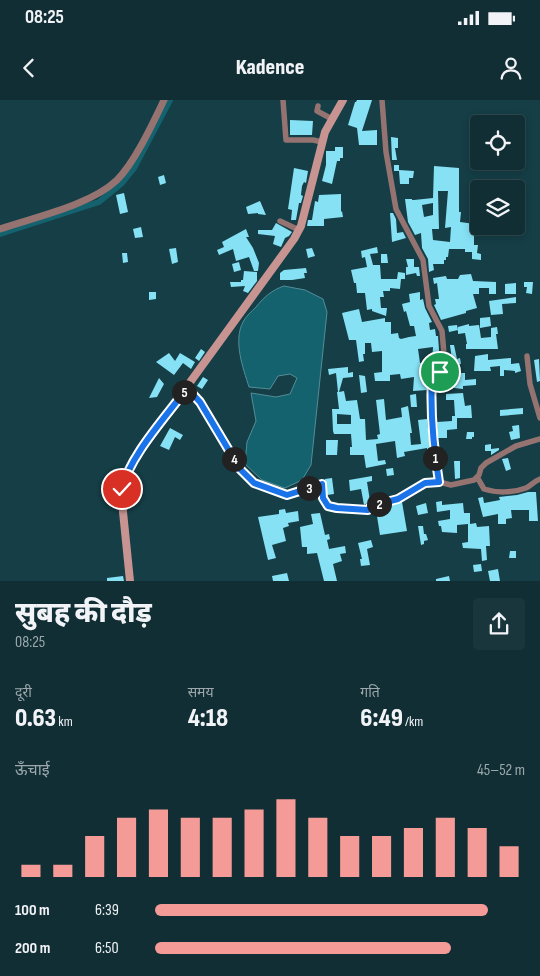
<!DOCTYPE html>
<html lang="hi">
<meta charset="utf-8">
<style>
body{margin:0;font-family:"Sofia Sans Condensed","Noto Sans Devanagari",sans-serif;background:#19363c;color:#f1f3f6;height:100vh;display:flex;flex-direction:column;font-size:19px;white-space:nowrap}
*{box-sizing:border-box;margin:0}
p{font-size:16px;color:#9ca8ac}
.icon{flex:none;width:28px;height:28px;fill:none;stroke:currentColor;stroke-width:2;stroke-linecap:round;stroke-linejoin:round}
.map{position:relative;height:481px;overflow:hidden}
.sheet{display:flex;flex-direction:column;background:#102e34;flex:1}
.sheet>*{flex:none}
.controls{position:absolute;left:470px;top:15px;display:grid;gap:10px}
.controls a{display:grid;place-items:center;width:55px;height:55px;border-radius:5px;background:#102e34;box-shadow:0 2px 8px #0003,0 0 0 1px #304a4f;font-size:25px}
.pin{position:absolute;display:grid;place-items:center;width:42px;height:42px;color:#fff;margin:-21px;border:2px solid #fff;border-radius:50%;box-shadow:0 1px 5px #0007}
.km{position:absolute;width:25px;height:25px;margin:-12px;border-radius:50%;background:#222;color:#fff;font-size:14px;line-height:25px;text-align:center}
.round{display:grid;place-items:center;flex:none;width:52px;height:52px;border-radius:5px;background:#19363c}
.head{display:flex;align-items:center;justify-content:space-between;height:85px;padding:0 15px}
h1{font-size:28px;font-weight:800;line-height:38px}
.metrics{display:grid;grid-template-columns:repeat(3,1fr);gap:8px;height:85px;padding:5px 15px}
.metrics div{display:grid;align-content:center}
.metrics b{font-size:25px;font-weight:800}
.metrics small{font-size:14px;font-weight:400}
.metrics p{font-size:14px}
.chart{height:140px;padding:10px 15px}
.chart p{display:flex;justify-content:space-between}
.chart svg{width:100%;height:90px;margin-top:5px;stroke:#f59b97;stroke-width:6}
ul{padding:0 15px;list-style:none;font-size:16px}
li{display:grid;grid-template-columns:80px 60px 1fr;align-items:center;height:38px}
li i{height:12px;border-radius:6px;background:#f59b97}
.status{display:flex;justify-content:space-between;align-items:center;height:35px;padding:0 25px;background:#102e34;direction:ltr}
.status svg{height:14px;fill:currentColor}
header{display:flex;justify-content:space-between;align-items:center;height:65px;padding:0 15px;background:#102e34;font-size:22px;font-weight:800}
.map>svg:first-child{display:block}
</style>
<div class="status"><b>08:25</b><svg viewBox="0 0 49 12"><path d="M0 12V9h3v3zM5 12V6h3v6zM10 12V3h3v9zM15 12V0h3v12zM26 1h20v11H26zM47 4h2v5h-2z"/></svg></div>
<header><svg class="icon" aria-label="back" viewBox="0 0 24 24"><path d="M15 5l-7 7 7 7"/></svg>Kadence<svg class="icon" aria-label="person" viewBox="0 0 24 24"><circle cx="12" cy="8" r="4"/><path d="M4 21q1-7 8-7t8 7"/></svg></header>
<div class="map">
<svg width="540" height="481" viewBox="0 0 540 481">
<rect width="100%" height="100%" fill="#153e46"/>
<path fill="#15626f" stroke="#528e98" d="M284,186l21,4 18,9 4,13 -16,153 -9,15 -17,8 -23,-8 -17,-16 2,-22 9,-21 -5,-28 25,4 14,-3 7,-16 -7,-4 -12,2 -8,13 -21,-2c-6,-19 -16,-46 -6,-65 3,-6 9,-11 13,-15 8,-10 16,-17 28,-21z"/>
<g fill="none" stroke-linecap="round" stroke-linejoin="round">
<path stroke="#15626f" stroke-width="6" d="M0,134l99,-32 22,-18 13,-16 36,-68"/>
</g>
<path fill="#86e1f5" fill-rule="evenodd" d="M357,0h15l-10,31 15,-1v15h-18l-2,-17 -9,-3 7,-23h1z
M290,20l23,1 -1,14h-22z
M391,37l7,1v10h-3l2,12h-5z
M335,47h8v11h-3v3h-3l-5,23 -10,-3 4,-16v-14h9z
M394,65h5v5l15,1 -1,7h-4v6h-9l-1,-13h-5z
M434,66l25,2v44h2l-1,10 15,2v5h4l-1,5h-4v11h4l-1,8 4,1v6l-9,-1v-7h-7v-3h-16l-1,8h-2v3h-2v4h-11l1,6 -5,2 -1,-13 -6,-11 -1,-15 -6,2 -7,-13 -3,-23h7v1h2l19,-2zM438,91h10l-3,37 6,-1 -1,15 -17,-2 -1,-11h7zM433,103v12l-9,2 -2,-12z
M294,68l14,3 -2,12 -2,-1 -2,4 -1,9 2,1 -2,7h-2l-3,17h-5l1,-10 -4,-1z
M164,75l2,8 -6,2 -2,-8z
M124,93l4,19 -8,2 -4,-19z
M341,94v18l1,-1 1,6 -19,2v7h-17l1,-6h4l3,-19 3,1 1,-7z
M260,101l6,14 -8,-1v-1l-10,1 -2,-7z
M390,113h3l3,6 1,14 6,-1 3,6 -14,4z
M276,123l16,9 -3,4 -4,2 -4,9 -8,-3 2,-8 -17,-2v-4h14z
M141,127l2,10 -8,1 -2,-9z
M246,129l3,8h-3l7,11 6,15 -1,8h-4l-5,-14 -13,4 -3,-12 -14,6 -2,-5 7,-3 -2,-5z
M377,147l1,6 -8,1 3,11h7l1,14h16l1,-7 7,1v6h-4l-1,10 -10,-1v3h-7l1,6h-4l1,11h6l-1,8 -14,-5v-2l-5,1 -2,-17h-8l-1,-10h-2l-3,-13 16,-3 -2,-10 -3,1 -1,-7z
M176,148l2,14 -6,2 -3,-15z
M312,148l3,8 -7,2 -2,-9z
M122,153h5l1,9 -5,1z
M381,154h6l1,9h-7z
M406,159h8v8h5l1,9h-3l-1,-3 -10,2v-8h2z
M239,162l2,8 -7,2 -2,-8z
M306,168l1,5h-3l1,5 -13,2h-12v-7l4,-3z
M244,171l13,1v9l-9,12 -5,-2 2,-5 -14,1 -1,-5h11v-2h2z
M471,174l2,7 23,1v12h-7v-6h-10v6h-6l4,14 -11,3v2l-25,7 -7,-15 2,-1 -1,-5h4l-2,-16 -3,1 -1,-6 13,-2 1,3h11l2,-4z
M524,182h9l-1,12 -6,-1 1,-6h-3z
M516,183v11h-11v-10z
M149,192h7v7l-7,1z
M420,192v8l3,-1 2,9 7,14 -3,1 1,7 5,-1 1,7h2l2,28 -3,4 -5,1v2l-3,3 -2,16 -14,1 1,-14 -13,2 -1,-5 -10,1v6h-15l-1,-8 8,-1v-21l-10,1 -1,-9h-6v11h-2l1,7 -5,1 -3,-22h-7l-7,-27 17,-4 3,13 23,-4v4h6v12l7,-1 1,5 2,1 8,-2 7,-1 -2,-10h-4l-4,-15 -2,1 -2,-8 8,-2 -1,-8zM433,247l-1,15 -12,1 -2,-14z
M516,197v6l-14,1 1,10 -12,1 -2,-14z
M490,217l1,9 -11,2v-10z
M469,224v2l10,-1 2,13 10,-1v-9l6,-1 1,7h-2l2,15h-32v-5h1l-2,-11 -7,1v-7z
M457,225l1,5 -9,2 -1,-6z
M450,245h4l3,14 3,-1 1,6h-6l-1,-4h-2z
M201,249l4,3 -6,9 -4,-3z
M169,253l6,8 5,-8 15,9 -4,7 -8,-6 -9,12 -18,-13z
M488,254v6l23,-2v6l8,-1 2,8 -6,2v-2l-11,-1v6h-4v-10l-10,1 1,4h-17l1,-15z
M539,259l1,22 -3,1 -3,-22z
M348,267v6l5,-1v5l-10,1 -4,14 5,-1 2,10 11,-1 3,19h5l1,21 12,-1 -1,-4 3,-1 -4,-34 8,-1 2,21 16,-3 -1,-9 7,-2 4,27h-2l1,12 10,-1 -3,-24 9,-1 3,31h-3v-2l-23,4 1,4 -8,2 -2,-17 -19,3 2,17 7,-1 1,4 -20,4 -2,-13h-14v-8h2l-1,-13h-17l-1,-3 -1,-22h7l-2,-17h1l-2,-19 -7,2 -1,-6zM337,314l14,1v9h-14z
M456,273h9v7l11,-1v6l-13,1v3l-9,-1v-8h-2v-4h4z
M359,275l6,1 2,16 -6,1z
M203,277l5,3 -6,9 -5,-3z
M159,278l5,6 -7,13 -8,1z
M463,293l2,13 6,-1 1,13h-15v11l-10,1v8h-9l-1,-16 15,-1v-5h3l-1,-16h-8v-6z
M416,294l1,13h-6l-1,-12z
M523,308v6l-23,2v-6z
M519,325l1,13 -9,2 -2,-8 4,-1 -1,-5z
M170,328l13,7 -3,5 -5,-3 -6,13 -9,-4z
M467,332h7v5h-2v2h-6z
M326,340h12l-1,15h-11z
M491,344v5l8,-1v2l-8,5v-4h-6v-6z
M508,358l3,11 -5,2 -4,-12z
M454,361h6v17l-5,1z
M393,368l1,7 -7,1 -1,-7z
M372,376v5l-5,1 3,19 -6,4 -3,-16 -11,2 -1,-11z
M332,378l2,16 -7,1 -2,-16z
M528,392h8l2,29h-9v-11h-18l1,8 -6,1v5h-8v-10l-15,3 -5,-19 5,-1 1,6 16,-3 -1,-3 18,-2z
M442,401v4l21,-2 1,10h6v11l6,-1 1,4 12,-1 1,20h-4l1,14 -5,1 -1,-12 -18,-1 -1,-5 6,-1v-18l-11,1v8l-15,-1 -1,-6h-2l-1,-5 12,-2v-9l-13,2 -1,-10z
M402,402l5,29 -27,4 -4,-25z
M426,403l2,10 -10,2 -2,-9z
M285,409l1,4 12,-2 1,10 -11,2 1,3 -6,2 3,13 -14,4 4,13 -8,2 -10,-43 21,-3v-4z
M320,413l5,22 4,-1 1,5 -3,1 2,9 16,-3 1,7 -6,1 2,7 -9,3 4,17h-13l-7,-28 -10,1v-7h-5l-2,-20 13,-3 -2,-10z
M418,426h5l1,8h2l2,6 -4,1v3l-3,1z
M371,440l2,7 -6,2 3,16 -9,1 -1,-7h2l-4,-16z
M510,451h6v7h-7z
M481,464l1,7 -8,1 -1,-7z
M498,469l2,12h-10l-2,-10z
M287,473l2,8h-16l-1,-5z
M123,476l1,5h-17v-3z
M449,476l1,5h-14v-2z"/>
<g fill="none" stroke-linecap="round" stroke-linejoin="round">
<path stroke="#947371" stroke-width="5.5" d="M283,0l3,40h27l9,2
M382,0l4,52 10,57 27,51 6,46 13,25 3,34 -5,7 -7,4c-3,38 0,68 6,106
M318,6l-1,5 15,8
M280,121l19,9
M527,256l3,28 10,34
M187,288l13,14 40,67 14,14 33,12 35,-11 1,14 5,8 9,2 31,2 3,-4 27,-7 27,-16 14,-1 12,3 23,-5 5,-5 2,-7 5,-5 30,-17 24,-7
M477,377l7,12c12,4 29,4 42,-1 5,-2 8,-7 14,-9"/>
<path stroke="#947371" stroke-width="7" d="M0,129c35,-12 91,-24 117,-49 18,-18 36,-57 47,-80"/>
<path stroke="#c79491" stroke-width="8" d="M130,481l-8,-79v-13l3,-12 13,-23 156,-215 7,-13 24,-94 18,-32"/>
</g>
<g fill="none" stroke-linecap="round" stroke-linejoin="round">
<defs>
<path id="route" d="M122,389c8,-34 44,-72 65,-101l13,14 40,67 14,14 33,12 35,-11 1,14 5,8 9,2 31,2 3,-4 27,-7 27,-16 14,-1c-6,-37 -9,-68 -7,-106l8,-4"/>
</defs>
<use href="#route" stroke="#fff" stroke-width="10"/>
<use href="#route" stroke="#1a73e8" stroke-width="6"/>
</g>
</svg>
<div class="controls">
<a><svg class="icon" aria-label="locate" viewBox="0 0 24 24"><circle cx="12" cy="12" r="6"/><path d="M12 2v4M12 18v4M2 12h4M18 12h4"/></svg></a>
<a><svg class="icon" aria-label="layers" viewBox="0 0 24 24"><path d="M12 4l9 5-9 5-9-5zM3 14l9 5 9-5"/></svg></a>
</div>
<div class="pin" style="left:440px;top:272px;background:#1e9e55"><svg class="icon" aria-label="arrive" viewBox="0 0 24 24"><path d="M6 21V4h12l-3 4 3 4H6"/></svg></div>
<div class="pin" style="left:122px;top:389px;background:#d93025"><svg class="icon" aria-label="check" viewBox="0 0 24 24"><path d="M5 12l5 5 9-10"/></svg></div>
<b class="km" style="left:435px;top:358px">1</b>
<b class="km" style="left:379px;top:404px">2</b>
<b class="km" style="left:309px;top:388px">3</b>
<b class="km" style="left:234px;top:359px">4</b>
<b class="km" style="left:184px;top:292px">5</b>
</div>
<section class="sheet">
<div class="head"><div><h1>सुबह की दौड़</h1><p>08:25</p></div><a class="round"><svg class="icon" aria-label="share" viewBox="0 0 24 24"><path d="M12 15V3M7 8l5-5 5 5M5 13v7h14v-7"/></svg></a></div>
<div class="metrics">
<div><p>दूरी</p><b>0.63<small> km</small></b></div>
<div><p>समय</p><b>4:18</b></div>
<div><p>गति</p><b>6:49<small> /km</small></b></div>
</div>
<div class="chart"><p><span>ऊँचाई</span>45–52 m</p>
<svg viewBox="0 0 160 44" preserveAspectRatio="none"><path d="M5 44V38M15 44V38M25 44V24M35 44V15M45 44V11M55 44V15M65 44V15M75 44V11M85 44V6M95 44V15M105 44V24M115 44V24M125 44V20M135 44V15M145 44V20M155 44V29"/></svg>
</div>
<ul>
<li><b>100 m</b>6:39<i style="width:90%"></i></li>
<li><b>200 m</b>6:50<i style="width:80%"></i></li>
</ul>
</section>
